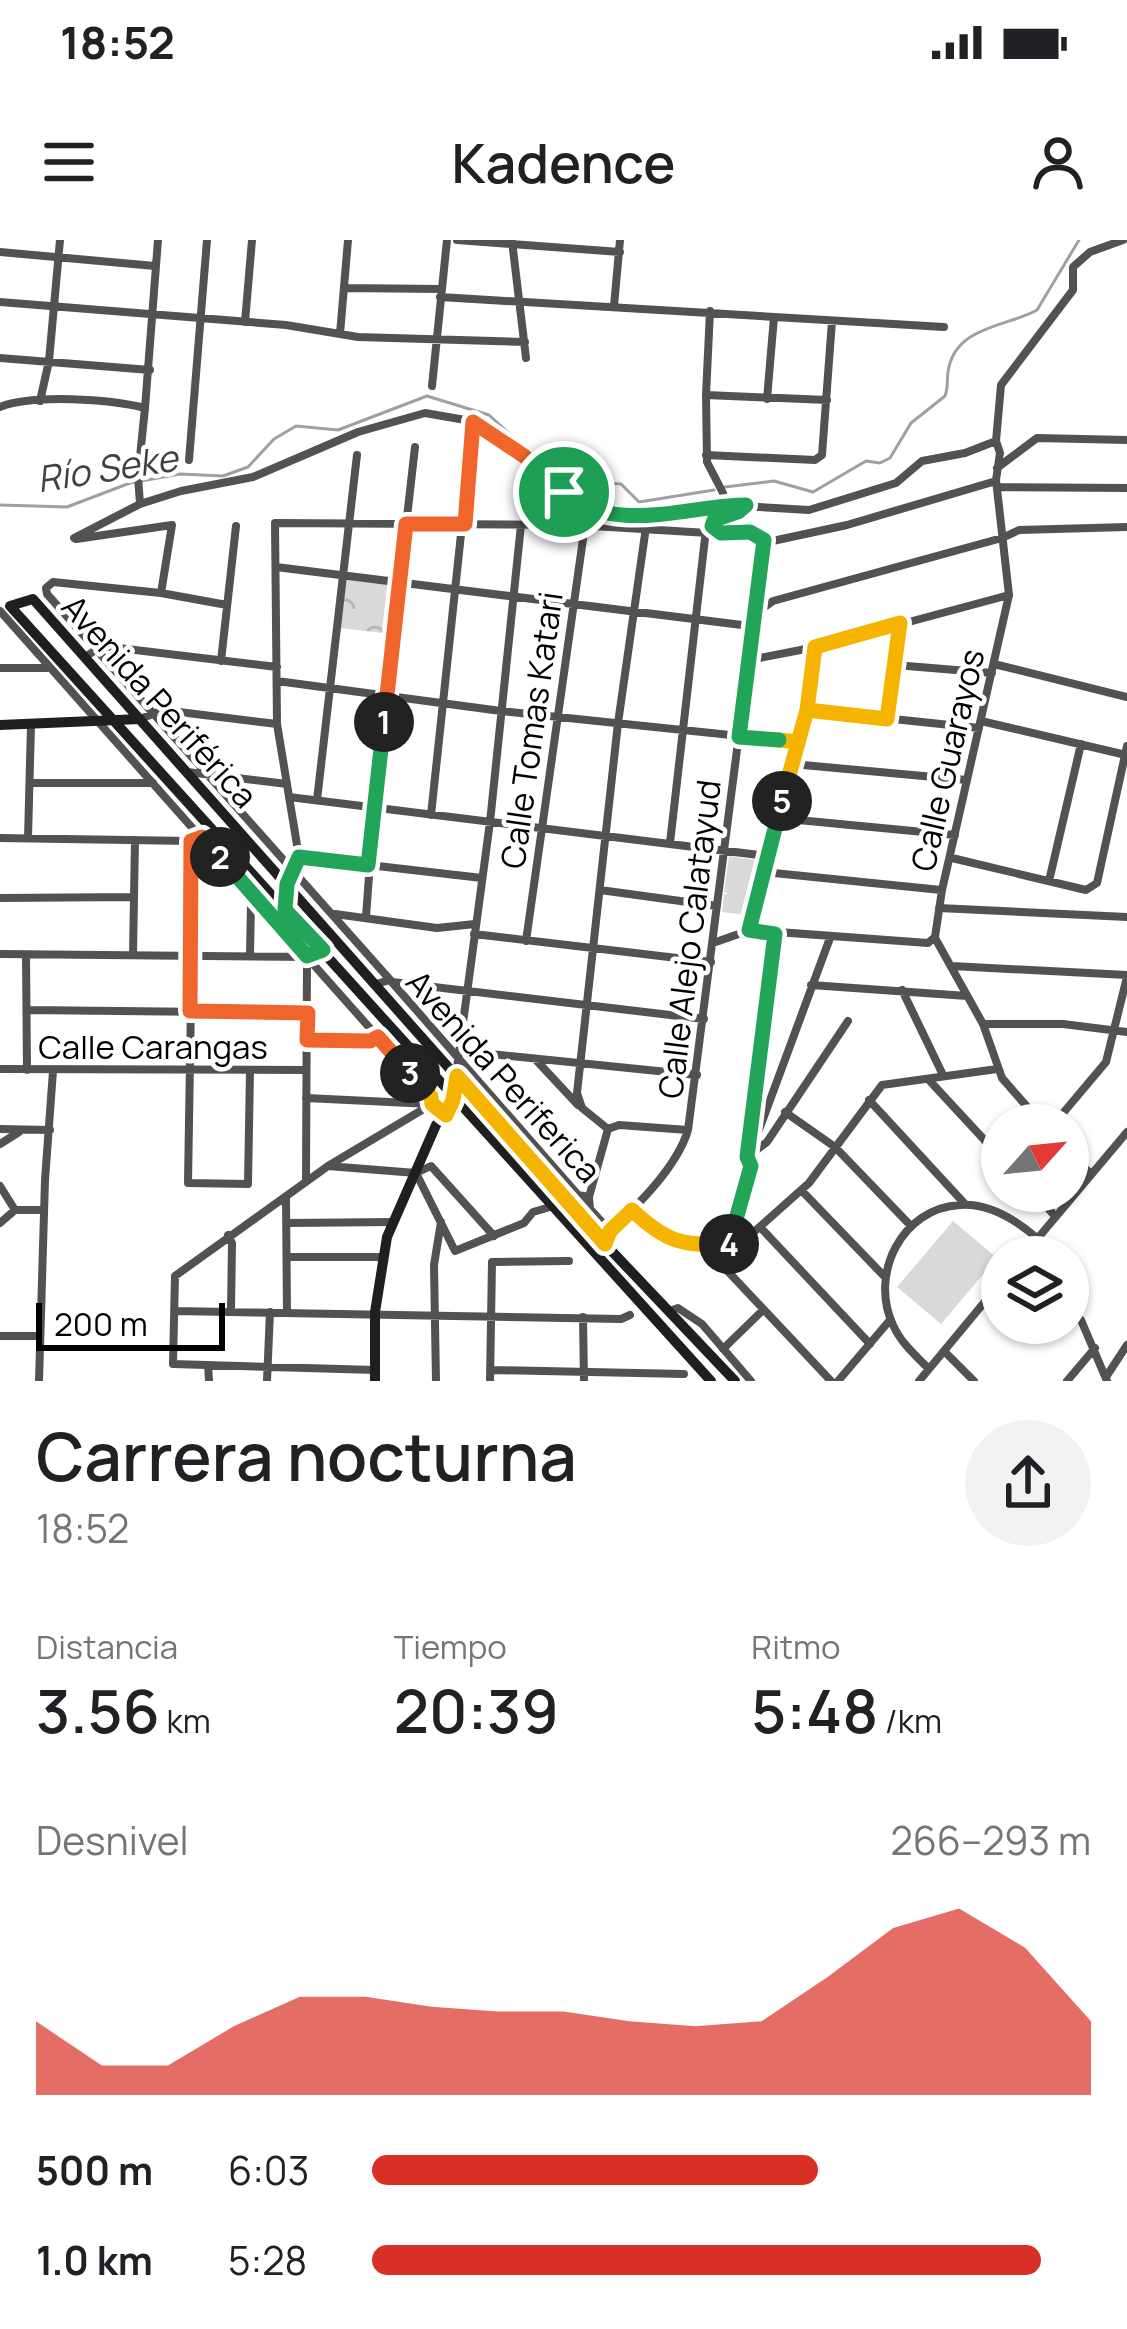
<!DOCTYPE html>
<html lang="es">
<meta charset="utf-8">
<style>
body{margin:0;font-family:Manrope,sans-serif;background:#f2f2f2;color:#202124;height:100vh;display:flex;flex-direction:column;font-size:45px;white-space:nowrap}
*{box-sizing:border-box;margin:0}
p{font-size:39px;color:#757577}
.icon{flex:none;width:66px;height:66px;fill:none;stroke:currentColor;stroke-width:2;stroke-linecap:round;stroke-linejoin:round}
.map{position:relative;height:1141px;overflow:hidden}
.drawer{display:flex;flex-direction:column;background:#fff;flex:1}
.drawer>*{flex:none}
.needle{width:78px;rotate:63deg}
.controls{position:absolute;left:981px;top:864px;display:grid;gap:24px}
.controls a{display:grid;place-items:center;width:108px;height:108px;border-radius:50%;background:#fff;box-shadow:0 3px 9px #0004;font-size:60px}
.scale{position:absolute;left:36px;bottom:30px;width:189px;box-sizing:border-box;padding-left:12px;border:6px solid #000;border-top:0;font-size:33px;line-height:42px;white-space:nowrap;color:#000;-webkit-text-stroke:9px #fff;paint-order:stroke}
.pin{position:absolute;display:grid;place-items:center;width:102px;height:102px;color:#fff;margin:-51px;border:6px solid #fff;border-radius:50%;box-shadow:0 3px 12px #0007}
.km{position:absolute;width:60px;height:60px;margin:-30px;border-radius:50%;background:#222;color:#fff;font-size:33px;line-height:60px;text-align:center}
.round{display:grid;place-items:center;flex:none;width:126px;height:126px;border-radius:63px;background:#f2f2f2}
.headline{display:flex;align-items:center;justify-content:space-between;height:204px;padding:0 36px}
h1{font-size:66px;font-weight:600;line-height:90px}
.metrics{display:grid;grid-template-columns:repeat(3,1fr);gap:18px;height:204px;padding:12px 36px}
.metrics div{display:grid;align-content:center}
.metrics b{font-size:60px;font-weight:600}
.metrics small{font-size:33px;font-weight:400}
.metrics p{font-size:33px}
.chart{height:336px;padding:24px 36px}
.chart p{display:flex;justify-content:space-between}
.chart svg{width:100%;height:216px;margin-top:12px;fill:#d93025;opacity:.7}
ul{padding:0 36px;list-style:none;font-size:39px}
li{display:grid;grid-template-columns:192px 144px 1fr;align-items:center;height:90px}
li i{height:30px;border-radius:15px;background:#d93025}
.status{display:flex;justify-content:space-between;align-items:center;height:84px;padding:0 60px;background:#fff;direction:ltr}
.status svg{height:33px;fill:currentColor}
header{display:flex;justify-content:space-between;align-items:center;height:156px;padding:0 36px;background:#fff;font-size:54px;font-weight:600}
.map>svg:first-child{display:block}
</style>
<div class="status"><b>18:52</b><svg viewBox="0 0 49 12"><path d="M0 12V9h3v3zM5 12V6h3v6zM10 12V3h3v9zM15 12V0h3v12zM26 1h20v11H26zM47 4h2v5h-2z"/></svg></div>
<header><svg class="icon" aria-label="menu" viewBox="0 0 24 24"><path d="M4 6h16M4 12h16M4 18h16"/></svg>Kadence<svg class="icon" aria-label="person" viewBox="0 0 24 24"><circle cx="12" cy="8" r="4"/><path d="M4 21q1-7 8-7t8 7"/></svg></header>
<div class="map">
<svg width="1127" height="1141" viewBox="0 0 1127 1141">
<defs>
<pattern id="forest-crowns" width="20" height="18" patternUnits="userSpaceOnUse" patternTransform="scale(3)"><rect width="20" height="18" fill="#d9d9d9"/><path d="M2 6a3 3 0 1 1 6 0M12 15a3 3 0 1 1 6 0" fill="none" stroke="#b8b8b8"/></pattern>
</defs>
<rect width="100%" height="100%" fill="#fff"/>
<path fill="url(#forest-crowns)" d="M346,339l51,6 -6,49 -51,-6z"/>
<path fill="#d9d9d9" d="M729,616l26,4 -8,55 -25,-3 2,-18h5l-5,-2z
M953,981l44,37 -56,66 -44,-37z"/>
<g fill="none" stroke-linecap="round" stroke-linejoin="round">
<path stroke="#a0a0a0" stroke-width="3" d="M725,247l49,-6 39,11 53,-31 14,2 10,-5 21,-35 34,-27c4,-10 1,-19 4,-29 9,-41 60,-41 88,-57l42,-70
M0,265l67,2 63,-24 50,-9 43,2 25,-9 26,-28 22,-13 42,4 89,-34 62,19 46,42 27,4 22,41 9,-3 13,-16 15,1 18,18 75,-12"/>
<path stroke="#525252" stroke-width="8" d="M457,0l163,12
M512,1l14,117
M0,12l155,14
M344,48l97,1
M440,57l504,30
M0,62l286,23 72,12 167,5
M614,66l6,-66
M710,71l-4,84 121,5
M245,82l7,-82
M340,94l8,-94
M0,118l150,12
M432,146l15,-146
M706,155l1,67 16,31v12
M767,159l7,-82
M40,161l9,-40 11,-121
M0,167c34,-13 109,-8 145,1l-7,68 2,28
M145,168l13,-168
M706,215l109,5 7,-5 10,-134
M189,220l18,-220
M997,228l40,-30 90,2
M997,247l130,1
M745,266l-31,14 1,11 35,1 18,10 79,-17 149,-44
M74,298l66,-34 41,-13 72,-14 105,-45 67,-19 46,8 21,11 94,76 62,9 78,-12 83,5 87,-27 26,-22 43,-8 31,-12 5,-56 72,-95v-23l17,-15 33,-12
M76,299l96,-14 -11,68
M276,327l474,59
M227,365l-66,-12 -108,-11 -7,6 1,6 345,388 312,37
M0,371l431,486 1,7
M752,376l21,-15 229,-63 17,-8 108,-3
M85,417l17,-11 175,21
M749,420l67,-13 193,-52
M221,421l15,-135
M994,424l133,33
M895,425l97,8
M0,428h50
M277,441l224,30 297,31
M807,470l172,18
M140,479l23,-9 114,14
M887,479l13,-96
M981,481l145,34
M792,524l175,16
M187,532l100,12
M31,543h122
M289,557l478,59
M317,560l40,-345
M431,575l42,-393
M777,578l178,17
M202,597l-11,4 2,39 -5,303 60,1 2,-114
M0,598l191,3
M28,598l3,-113
M670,603l35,-305 6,-8
M299,617l183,21
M952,618l134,32 11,-7 30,-137
M764,632l177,18
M291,634l8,-17 -22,-133 -2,-201 301,2 132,8
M1049,641l32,-137
M600,650l117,16
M0,658l134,-1
M939,668l188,9
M335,674l102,14 38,-4
M366,677l8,-110 41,-360
M750,690l57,-220 9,-63
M474,694l237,28
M935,697l7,-47 67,-295 -13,-115 4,-27 -4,-12
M935,698l48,86 19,54 41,47
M526,701l59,-416
M713,703l37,-13 178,13 7,-6
M0,714l312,3 11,-7
M133,714l2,-114
M250,714l1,-50 4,-8
M26,715l1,115
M952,726l175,9
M376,744l14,-4 188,215 11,2 -13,14
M811,745l156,11
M902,750l41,85
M27,770l281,3
M983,784h80l64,8
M307,800l63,1 8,-4
M461,811l236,24
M535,819l43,46
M0,829l306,1
M456,835l34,-253 31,-297
M928,839l74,80
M306,858l125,6
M869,860l96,104
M785,872l50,35 76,79
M1053,885l53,-63 21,-85
M0,889l50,1
M608,889l-26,-21 -5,-15 41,-370 28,-196
M608,889l11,-4 69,5
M0,904l19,-12
M753,906l77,-208
M1068,911l23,23
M747,917l20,-15 81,-121
M328,926l88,7 15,-7 63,70
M416,933l39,78 69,-28 9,-11 17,-5
M306,942l1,-225
M0,946l15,24h28
M802,951l82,85
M1032,951l23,25
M286,958l1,114
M632,970l38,30 10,3 51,1 15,-5 63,-56 73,-98 115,-16
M0,983l15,-13
M288,983l105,-1
M760,987l110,117
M610,991c28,-26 67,-64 78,-101l76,-590
M228,995l4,8 -1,67
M605,1004l5,-13 -20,-22 -1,-12 19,-68
M731,1004l20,-78 -4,-9 28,-223
M704,1006l127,135
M288,1017h94
M1022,1017l105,-125
M176,1071l445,8 9,-4
M670,1071l8,-3 24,16 49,57
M583,1077l1,64
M1081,1080l26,61
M0,1096h40
M723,1109l40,-39
M944,1111l30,30
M208,1125l1,16
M929,1129c-14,-14 -28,-26 -36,-44 -24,-51 9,-117 67,-120 29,-2 56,15 77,33
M375,1130l-202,-6 2,-88 153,-110 104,-62 13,10
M490,1130l194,4
M1106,1137l21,-32
M39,1141l6,-201 8,-109
M267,1141l3,-69
M436,1141l-2,-116 7,-43
M490,1141l2,-119 77,-1
M838,1141l52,-61
M919,1141l83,-100
M1067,1141l28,-33"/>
<path stroke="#1f1f1f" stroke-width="10" d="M0,485l140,-6
M375,1141v-69l12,-75 49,-112 17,-25 3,-25
M711,1141l-701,-775 23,-7 572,645 130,137"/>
</g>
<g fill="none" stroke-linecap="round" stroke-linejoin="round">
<defs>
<path id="split-1" d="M384,482l22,-198h59l8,-102 51,34 40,36"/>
<path id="split-2" d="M220,617l87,99 16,-6 -38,-40 2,-26 12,-27 69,8 16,-143"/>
<path id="split-3" d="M220,617l-18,-20 -11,4 -1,170 118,2 -1,27 63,1 8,-4 32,36"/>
<path id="split-4" d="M410,833l21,24 1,7 14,11 7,-15 4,-24 148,168 5,-13 22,-21c35,33 51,36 97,34"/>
<path id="split-5" d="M729,1004l22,-78 -4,-9 28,-223 -26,-4 33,-129"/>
<path id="split-6" d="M779,500l19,2 9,-32 80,9 13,-96 -85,24 -8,63 -25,91"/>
<path id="split-7" d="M564,252c49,44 125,13 182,13l-8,7 -24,8 -2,6 9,7 29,-1 14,8 -25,197 40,3"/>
</defs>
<use href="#split-1" stroke="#fff" stroke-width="24"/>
<use href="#split-2" stroke="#fff" stroke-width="24"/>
<use href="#split-3" stroke="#fff" stroke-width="24"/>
<use href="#split-4" stroke="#fff" stroke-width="24"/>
<use href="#split-5" stroke="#fff" stroke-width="24"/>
<use href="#split-6" stroke="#fff" stroke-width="24"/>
<use href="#split-7" stroke="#fff" stroke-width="24"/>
<use href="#split-1" stroke="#f0652b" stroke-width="15"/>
<use href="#split-2" stroke="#22a559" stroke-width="15"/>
<use href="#split-3" stroke="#f0652b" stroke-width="15"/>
<use href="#split-4" stroke="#f5b400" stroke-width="15"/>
<use href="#split-5" stroke="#22a559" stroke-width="15"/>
<use href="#split-6" stroke="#f5b400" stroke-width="15"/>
<use href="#split-7" stroke="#22a559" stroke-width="15"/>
</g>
<g text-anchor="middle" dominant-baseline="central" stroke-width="9" stroke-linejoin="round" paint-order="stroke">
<g font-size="33" fill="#000" stroke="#fff">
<text transform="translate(160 461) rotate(48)">Avenida Periférica</text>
<text transform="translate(531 490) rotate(-82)">Calle Tomas Katari</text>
<text transform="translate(947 520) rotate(-77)">Calle Guarayos</text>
<text transform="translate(689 699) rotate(-83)">Calle Alejo Calatayud</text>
<text x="153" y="806">Calle Carangas</text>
<text transform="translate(504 836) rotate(48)">Avenida Periferica</text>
</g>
<g font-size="36" font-style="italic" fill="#414141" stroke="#fff">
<text transform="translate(107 228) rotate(-9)">Río Seke</text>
</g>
</g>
</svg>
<div class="controls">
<a><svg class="needle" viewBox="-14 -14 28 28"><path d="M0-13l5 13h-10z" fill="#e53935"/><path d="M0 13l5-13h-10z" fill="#757577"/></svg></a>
<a><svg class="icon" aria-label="layers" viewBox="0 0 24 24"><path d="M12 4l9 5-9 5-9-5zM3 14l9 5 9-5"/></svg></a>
</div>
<div class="scale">200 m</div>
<div class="pin" style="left:564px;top:252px;background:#1e9e55"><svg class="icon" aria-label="arrive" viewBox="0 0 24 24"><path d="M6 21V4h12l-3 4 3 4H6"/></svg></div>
<b class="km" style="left:384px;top:482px">1</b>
<b class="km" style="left:220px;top:617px">2</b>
<b class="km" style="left:410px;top:833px">3</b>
<b class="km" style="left:729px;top:1004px">4</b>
<b class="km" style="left:782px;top:561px">5</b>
</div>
<section class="drawer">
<div class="headline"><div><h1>Carrera nocturna</h1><p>18:52</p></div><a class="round"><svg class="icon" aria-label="share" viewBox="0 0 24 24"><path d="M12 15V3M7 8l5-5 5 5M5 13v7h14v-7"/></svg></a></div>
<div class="metrics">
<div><p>Distancia</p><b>3.56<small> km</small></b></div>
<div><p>Tiempo</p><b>20:39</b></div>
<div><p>Ritmo</p><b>5:48<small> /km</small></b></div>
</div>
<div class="chart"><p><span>Desnivel</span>266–293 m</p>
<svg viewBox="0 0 160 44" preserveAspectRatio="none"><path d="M0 44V29L10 38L20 38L30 30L40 24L50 24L60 26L70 27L80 27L90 29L100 30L110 29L120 20L130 10L140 6L150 14L160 29V44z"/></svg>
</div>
<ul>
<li><b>500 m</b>6:03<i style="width:62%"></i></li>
<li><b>1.0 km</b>5:28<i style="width:93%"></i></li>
</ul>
</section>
